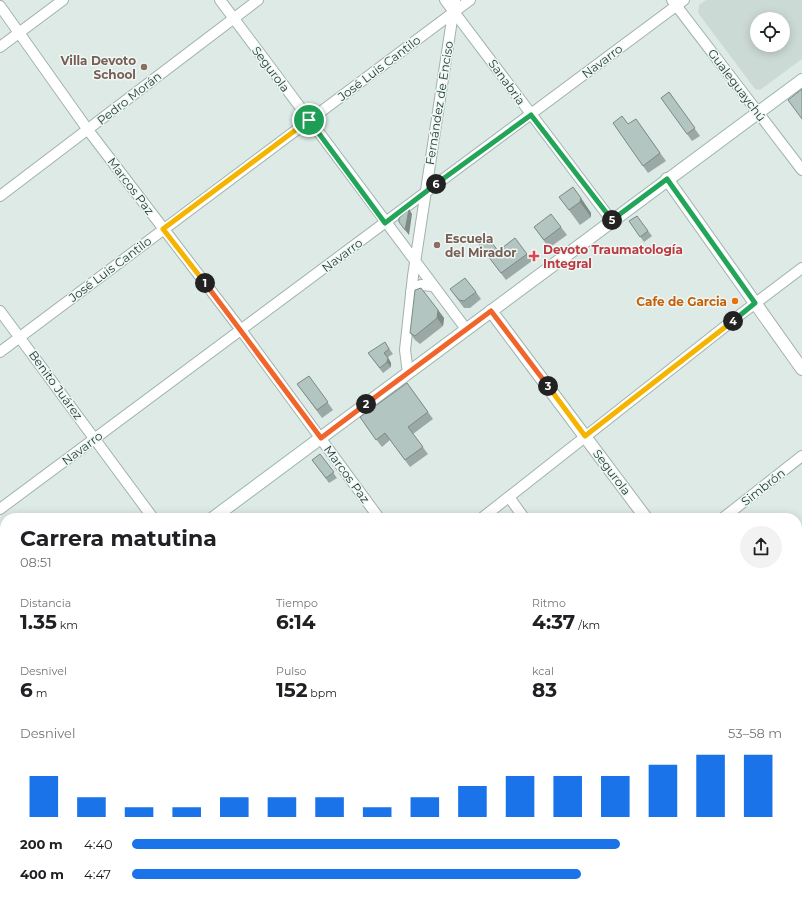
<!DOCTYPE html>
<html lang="es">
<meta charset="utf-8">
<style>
body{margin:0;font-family:Montserrat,sans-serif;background:#f2f2f2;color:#202124;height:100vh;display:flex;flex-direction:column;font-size:15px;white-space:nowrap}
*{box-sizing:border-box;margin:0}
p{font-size:13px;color:#757577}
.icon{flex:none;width:22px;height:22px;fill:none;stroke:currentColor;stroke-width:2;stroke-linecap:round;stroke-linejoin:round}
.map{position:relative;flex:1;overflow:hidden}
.drawer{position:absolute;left:0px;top:513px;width:802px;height:384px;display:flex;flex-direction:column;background:#fff;border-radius:16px 16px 0 0;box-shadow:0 2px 10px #0003}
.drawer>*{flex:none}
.fabs{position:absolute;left:750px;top:12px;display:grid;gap:8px}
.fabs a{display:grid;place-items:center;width:40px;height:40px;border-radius:50%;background:#fff;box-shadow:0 2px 10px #0003;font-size:20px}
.pin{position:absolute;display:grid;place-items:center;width:34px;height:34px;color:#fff;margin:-17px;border:2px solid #fff;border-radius:50%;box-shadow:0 1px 4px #0007}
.km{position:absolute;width:20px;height:20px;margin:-10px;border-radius:50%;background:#222;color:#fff;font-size:11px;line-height:20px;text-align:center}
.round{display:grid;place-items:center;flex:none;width:42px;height:42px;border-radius:21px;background:#f2f2f2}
.head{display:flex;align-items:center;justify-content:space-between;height:68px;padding:0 20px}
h1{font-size:22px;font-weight:700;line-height:30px}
.metrics{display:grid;grid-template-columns:repeat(3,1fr);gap:6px;height:68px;padding:4px 20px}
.metrics div{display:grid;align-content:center}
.metrics b{font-size:20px;font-weight:700}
.metrics small{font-size:11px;font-weight:400}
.metrics p{font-size:11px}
.chart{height:112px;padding:8px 20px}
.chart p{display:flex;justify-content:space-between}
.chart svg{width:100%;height:72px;margin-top:4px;stroke:#1a73e8;stroke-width:6}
ul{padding:0 20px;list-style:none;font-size:13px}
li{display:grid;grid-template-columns:64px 48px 1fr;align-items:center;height:30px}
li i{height:10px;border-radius:5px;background:#1a73e8}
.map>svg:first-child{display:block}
</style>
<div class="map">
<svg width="802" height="897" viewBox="0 0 802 897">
<rect width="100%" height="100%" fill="#deeae6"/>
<path fill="#ccdad5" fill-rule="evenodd" d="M706,0h96v59l-42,31 -5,-1 -57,-76 1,-8zM757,19h26v26h-26z"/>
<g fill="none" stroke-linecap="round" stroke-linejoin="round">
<defs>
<path id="minor" d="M220,0l246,329
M445,0l167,221
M672,0l130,170
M0,6l88,124 153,200 138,188
M0,47l63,-47
M0,196l258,-196
M411,291l10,-6 12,1
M0,311l153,207
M0,352l470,-352
M408,373l-3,-23 8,-74 42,-276
M509,497l15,21
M0,509l684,-509
M482,518l259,-204 61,-46
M723,518l79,-62
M0,617l5,7
M797,679l5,-3
M797,746l5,-3
M797,846l5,-3
M0,890l5,-4
M210,892l4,5
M322,892l3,5
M434,892l4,5
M657,892l4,5
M235,897l7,-5
M502,897l7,-5
M599,897l7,-5
M730,897l6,-5"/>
<path id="tertiary" d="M667,179l135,190
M491,311l155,207
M797,729l5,9"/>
<path id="secondary" d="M213,518l589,-438
M0,677l5,-4"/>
</defs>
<use href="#minor" stroke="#a1b2ae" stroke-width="12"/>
<use href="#tertiary" stroke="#a1b2ae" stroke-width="14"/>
<use href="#secondary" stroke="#9db6b0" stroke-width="14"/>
<use href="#minor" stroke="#fff" stroke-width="10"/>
<use href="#tertiary" stroke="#fff" stroke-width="12"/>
<use href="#secondary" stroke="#fff" stroke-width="12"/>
</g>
<path fill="#9aa9a5" d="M669,92l31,44 -8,5 -31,-43z
M636,119l30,42 -18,12 -35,-50 15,1z
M573,187l18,26v4l-11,8 -21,-28z
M637,216l15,20 -8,6 -15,-21z
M534,227h27l6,8 -18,13z
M478,243l20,8 29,3 5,7 -26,19z
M450,289l26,3 5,7 -11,9h-6z
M438,310l6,8 -1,8 -23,18 -5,-4 -5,-7z
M388,347l5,7 -5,3 3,6v4l-8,6 -15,-20z
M309,376l24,34 -11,8 -25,-34z
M407,383l26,36 -20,15 15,20 -18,13 -20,-27 -8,7 -17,-22z
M320,454l17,24 -8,5 -17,-23z
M0,636l5,6v11l-5,4z
M0,694l5,7v42l-1,1 -4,-6z
M0,766l5,7v10l-5,3z
M35,892h23l-6,5h-21z"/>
<path fill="#7d8a86" d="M581,198l10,15v4l-11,-15z
M409,209l3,5 -3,21 -4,-5z
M438,310l6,8 -1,8 -6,-8z
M388,358l3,5v4l-4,-5z"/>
<path fill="#b3c5c0" stroke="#7d8a86" d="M802,89v30l-14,-19z
M669,92l26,36 -8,6 -26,-36z
M622,116l6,8 8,-5 24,34 -17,13 -30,-43z
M573,187l8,11 -1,4 -11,8 -10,-13z
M409,209l-4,21 -6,-8v-4z
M551,214l10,13 -17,13 -10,-13z
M637,216l11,15 -8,6 -11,-16z
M487,236l11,15 17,-13 12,16 -26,19 -23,-30z
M465,278l11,14 -12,9 -5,-1 -9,-11z
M421,288l17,22 -1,8 -22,18 -5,-3 5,-43z
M385,342l4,7 -5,4 4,5 -1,4 -7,6 -12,-15z
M309,376l19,26 -11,8 -20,-26z
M407,383l21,29 -20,15 15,20 -18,13 -20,-27 -9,7 -16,-23z
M320,454l14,18 -8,6 -14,-18z
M0,636l5,6 -5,4z
M0,694l5,7v10l-3,3 3,4v15l-5,3z
M0,766l4,5 -4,2z
M35,892h18l-7,5h-15l-1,-1z
M65,892h128l2,3 -1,2h-136z"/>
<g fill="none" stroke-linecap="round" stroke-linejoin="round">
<defs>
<path id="split-1" d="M205,283l-42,-54 146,-109"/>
<path id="split-2" d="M205,283l116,155 45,-34"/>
<path id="split-3" d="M366,404l125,-93 57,75"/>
<path id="split-4" d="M548,386l37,50 148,-115"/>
<path id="split-5" d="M612,220l55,-41 88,124 -22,18"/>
<path id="split-6" d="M436,184l95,-69 81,105"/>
<path id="split-7" d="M309,120l76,103 51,-39"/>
</defs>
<use href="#split-1" stroke="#fff" stroke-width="8"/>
<use href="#split-2" stroke="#fff" stroke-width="8"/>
<use href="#split-3" stroke="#fff" stroke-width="8"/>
<use href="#split-4" stroke="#fff" stroke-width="8"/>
<use href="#split-5" stroke="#fff" stroke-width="8"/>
<use href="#split-6" stroke="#fff" stroke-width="8"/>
<use href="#split-7" stroke="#fff" stroke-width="8"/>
<use href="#split-1" stroke="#f5b400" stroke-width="5"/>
<use href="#split-2" stroke="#f0652b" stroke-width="5"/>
<use href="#split-3" stroke="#f0652b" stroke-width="5"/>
<use href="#split-4" stroke="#f5b400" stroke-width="5"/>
<use href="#split-5" stroke="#22a559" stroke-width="5"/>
<use href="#split-6" stroke="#22a559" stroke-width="5"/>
<use href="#split-7" stroke="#22a559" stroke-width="5"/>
</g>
<g fill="#8d6e63" stroke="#eff7f4" stroke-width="1.5">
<circle cx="144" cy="67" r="4"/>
<circle cx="437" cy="245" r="4"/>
</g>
<path fill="#e0444e" stroke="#eff7f4" stroke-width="1.5" d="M532 250h4v4h4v4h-4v4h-4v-4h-4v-4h4z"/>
<circle fill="#e8710a" stroke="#eff7f4" stroke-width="1.5" cx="735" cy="301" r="4"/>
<g text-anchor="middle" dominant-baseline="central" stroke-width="3" stroke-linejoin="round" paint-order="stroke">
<g font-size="12" font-weight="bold" fill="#785e54" stroke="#eff7f4" text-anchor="end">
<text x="136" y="60">Villa Devoto<tspan x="136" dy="14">School</tspan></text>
<text x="445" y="238" text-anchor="start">Escuela<tspan x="445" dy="14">del Mirador</tspan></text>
</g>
<g font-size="12" fill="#1f3a36" stroke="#eff7f4">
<text transform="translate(602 61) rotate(-37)">Navarro</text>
<text transform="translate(379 68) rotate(-37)">José Luis Cantilo</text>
<text transform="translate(271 69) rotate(53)">Segurola</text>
<text transform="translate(507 82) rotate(54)">Sanabria</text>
<text transform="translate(737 85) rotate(53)">Gualeguaychú</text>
<text transform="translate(129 98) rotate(-38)">Pedro Morán</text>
<text transform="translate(439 103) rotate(-81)">Fernández de Enciso</text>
<text transform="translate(131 186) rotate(53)">Marcos Paz</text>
<text transform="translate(342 255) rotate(-37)">Navarro</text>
<text transform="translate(110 269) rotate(-37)">José Luis Cantilo</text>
<text transform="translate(56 385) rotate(54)">Benito Juárez</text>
<text transform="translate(82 448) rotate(-37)">Navarro</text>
<text transform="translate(612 472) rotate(53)">Segurola</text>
<text transform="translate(347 474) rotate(54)">Marcos Paz</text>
<text transform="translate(763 487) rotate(-38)">Simbrón</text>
</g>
<g font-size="12" font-weight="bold" fill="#be3a42" stroke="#eff7f4" text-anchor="start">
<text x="543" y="249">Devoto Traumatología<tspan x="543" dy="14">Integral</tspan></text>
</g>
<g font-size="12" font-weight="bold" fill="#c56008" stroke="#eff7f4" text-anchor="end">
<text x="727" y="301">Cafe de Garcia</text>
</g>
</g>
</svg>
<div class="fabs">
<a><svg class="icon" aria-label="locate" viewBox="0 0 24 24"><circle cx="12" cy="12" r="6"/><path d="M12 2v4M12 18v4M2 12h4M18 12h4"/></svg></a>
</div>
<div class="pin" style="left:309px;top:120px;background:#1e9e55"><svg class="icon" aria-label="arrive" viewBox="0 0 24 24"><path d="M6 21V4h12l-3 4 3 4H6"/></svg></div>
<b class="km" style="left:205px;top:283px">1</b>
<b class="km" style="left:366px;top:404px">2</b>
<b class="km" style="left:548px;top:386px">3</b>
<b class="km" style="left:733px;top:321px">4</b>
<b class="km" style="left:612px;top:220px">5</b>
<b class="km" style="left:436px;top:184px">6</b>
<section class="drawer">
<div class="head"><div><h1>Carrera matutina</h1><p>08:51</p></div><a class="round"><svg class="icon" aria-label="share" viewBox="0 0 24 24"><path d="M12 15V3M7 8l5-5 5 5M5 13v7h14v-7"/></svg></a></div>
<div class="metrics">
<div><p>Distancia</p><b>1.35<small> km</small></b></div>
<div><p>Tiempo</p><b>6:14</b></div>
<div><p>Ritmo</p><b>4:37<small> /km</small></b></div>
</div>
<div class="metrics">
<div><p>Desnivel</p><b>6<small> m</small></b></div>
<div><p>Pulso</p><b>152<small> bpm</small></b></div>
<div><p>kcal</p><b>83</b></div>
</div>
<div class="chart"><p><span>Desnivel</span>53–58 m</p>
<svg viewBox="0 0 160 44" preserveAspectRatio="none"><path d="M5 44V19M15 44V32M25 44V38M35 44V38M45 44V32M55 44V32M65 44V32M75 44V38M85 44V32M95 44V25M105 44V19M115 44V19M125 44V19M135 44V12M145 44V6M155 44V6"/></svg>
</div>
<ul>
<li><b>200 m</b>4:40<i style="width:75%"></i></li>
<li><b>400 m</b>4:47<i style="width:69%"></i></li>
</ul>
</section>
</div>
